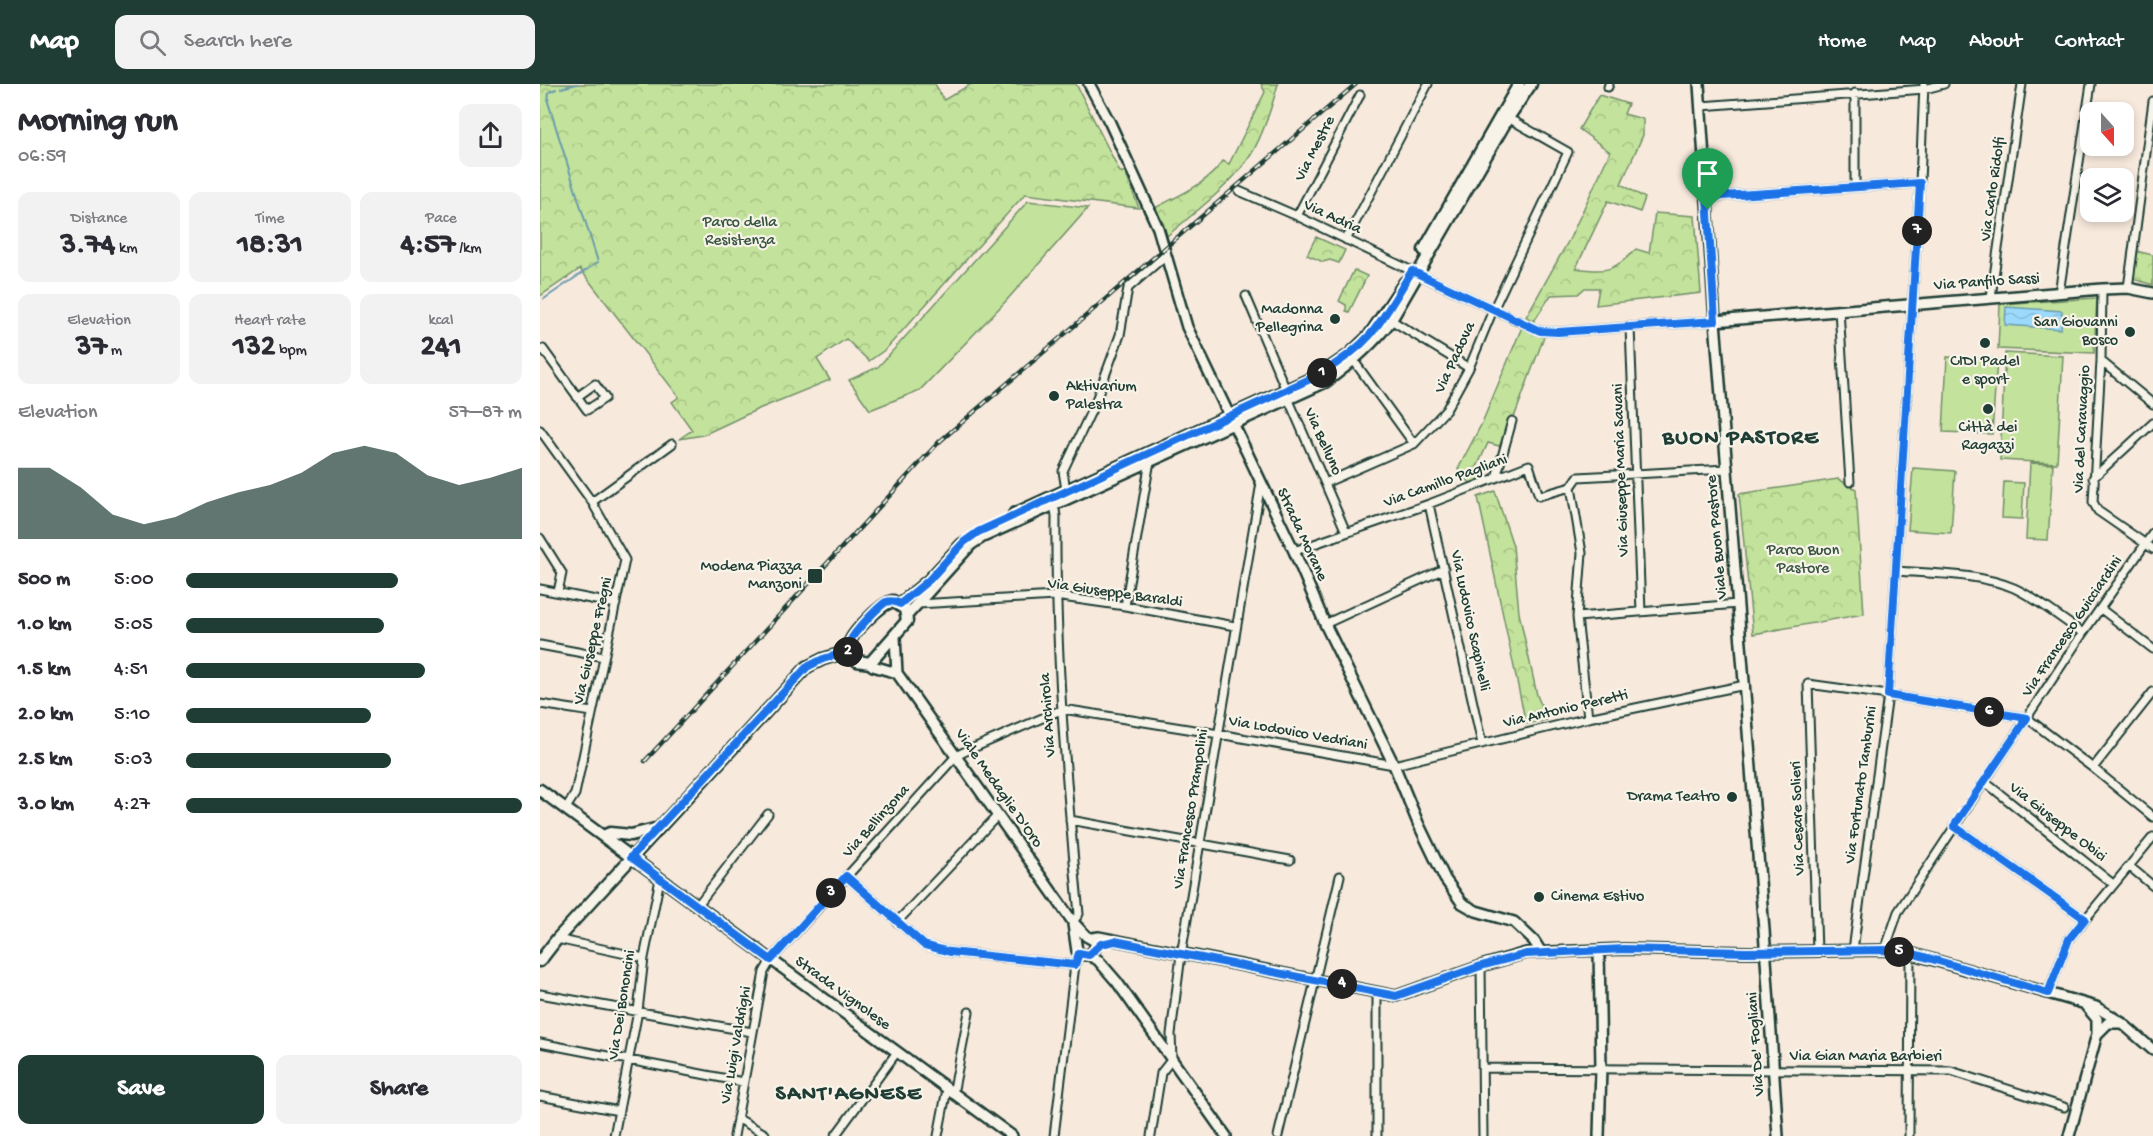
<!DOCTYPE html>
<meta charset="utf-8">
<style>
body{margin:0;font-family:"Gochi Hand",sans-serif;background:#f2f2f3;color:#2b2b33;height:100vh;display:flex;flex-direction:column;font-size:22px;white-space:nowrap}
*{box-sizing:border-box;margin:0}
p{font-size:20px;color:#7c7c81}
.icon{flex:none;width:33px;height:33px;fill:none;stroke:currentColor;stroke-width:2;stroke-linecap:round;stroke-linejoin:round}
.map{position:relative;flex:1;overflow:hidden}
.panel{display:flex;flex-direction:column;background:#fff;width:540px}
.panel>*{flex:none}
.needle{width:39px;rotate:159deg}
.tools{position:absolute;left:1540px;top:18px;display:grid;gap:12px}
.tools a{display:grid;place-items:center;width:54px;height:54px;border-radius:12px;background:#fff;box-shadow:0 3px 9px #0003;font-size:30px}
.pin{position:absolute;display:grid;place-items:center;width:51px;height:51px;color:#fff;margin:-62px -26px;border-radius:50% 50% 50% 0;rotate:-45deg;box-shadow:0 0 6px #0007}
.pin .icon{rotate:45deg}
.km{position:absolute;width:30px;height:30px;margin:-15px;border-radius:50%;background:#222;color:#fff;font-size:16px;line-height:30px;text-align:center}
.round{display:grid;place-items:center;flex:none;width:63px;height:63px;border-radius:12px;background:#f2f2f3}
.summary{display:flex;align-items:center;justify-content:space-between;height:102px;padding:0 18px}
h1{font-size:33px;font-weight:800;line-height:45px}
.metrics{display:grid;grid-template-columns:repeat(3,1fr);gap:9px;height:102px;padding:6px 18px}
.metrics div{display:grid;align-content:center;border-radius:12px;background:#f2f2f3;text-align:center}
.metrics b{font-size:30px;font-weight:800}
.metrics small{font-size:16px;font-weight:400}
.metrics p{font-size:16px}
.chart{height:168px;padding:12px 18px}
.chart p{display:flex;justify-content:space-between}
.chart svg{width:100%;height:108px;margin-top:6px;fill:#1f3d34;opacity:.7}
.primary-button{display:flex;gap:12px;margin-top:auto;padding:12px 18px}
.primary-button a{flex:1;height:69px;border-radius:12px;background:#1f3d34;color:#fff;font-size:24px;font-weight:800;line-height:69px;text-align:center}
.primary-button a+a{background:#f2f2f3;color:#2b2b33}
ul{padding:0 18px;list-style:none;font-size:20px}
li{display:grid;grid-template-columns:96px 72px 1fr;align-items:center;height:45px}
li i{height:15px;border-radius:8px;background:#1f3d34}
header{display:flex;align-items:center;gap:36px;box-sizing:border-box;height:84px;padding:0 30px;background:#1f3d34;color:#fff}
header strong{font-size:28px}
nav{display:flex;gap:33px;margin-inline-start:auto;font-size:21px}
.search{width:420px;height:54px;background:#f2f2f3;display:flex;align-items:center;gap:15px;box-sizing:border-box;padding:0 21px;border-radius:12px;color:#7c7c81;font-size:22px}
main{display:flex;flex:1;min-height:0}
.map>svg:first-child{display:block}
</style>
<header>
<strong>Map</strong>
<div class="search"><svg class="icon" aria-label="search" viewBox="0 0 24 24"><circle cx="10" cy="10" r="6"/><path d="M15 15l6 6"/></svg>Search here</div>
<nav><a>Home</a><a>Map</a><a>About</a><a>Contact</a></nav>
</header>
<main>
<section class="panel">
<div class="summary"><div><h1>Morning run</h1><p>06:59</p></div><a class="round"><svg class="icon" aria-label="share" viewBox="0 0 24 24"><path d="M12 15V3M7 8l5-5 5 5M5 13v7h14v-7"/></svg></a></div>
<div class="metrics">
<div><p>Distance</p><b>3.74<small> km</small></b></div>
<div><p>Time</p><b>18:31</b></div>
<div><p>Pace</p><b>4:57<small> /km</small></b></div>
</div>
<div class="metrics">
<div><p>Elevation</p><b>37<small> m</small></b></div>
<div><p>Heart rate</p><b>132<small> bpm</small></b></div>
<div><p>kcal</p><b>241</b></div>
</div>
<div class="chart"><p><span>Elevation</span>57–87 m</p>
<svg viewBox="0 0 160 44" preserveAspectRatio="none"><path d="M0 44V15L10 15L20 23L30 34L40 38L50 35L60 29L70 25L80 22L90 17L100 9L110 6L120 9L130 18L140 22L150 19L160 15V44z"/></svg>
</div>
<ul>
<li><b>500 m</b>5:00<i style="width:63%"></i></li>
<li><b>1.0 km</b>5:05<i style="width:59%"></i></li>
<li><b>1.5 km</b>4:51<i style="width:71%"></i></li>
<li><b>2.0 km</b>5:10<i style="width:55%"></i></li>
<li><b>2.5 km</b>5:03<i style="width:61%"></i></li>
<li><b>3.0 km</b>4:27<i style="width:100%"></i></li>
</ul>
<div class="primary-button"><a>Save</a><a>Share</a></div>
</section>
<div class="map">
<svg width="1613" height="1052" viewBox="0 0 1613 1052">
<defs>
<pattern id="park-crowns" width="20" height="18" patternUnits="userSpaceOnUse" patternTransform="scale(1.5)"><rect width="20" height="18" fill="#c3e29b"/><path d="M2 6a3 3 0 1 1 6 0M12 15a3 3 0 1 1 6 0" fill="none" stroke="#a7c386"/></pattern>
<pattern id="water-waves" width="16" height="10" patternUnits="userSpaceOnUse" patternTransform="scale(1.5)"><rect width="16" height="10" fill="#9cdafd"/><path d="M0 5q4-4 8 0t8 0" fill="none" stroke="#86bcd9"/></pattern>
</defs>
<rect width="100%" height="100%" fill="#f8e9dd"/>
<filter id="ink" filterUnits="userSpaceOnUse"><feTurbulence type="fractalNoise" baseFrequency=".0167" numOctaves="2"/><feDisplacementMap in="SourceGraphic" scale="12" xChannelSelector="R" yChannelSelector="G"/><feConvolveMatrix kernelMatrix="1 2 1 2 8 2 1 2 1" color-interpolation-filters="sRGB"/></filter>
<g filter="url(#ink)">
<path fill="url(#park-crowns)" stroke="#719068" stroke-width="1.5" d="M0,0h395l9,16 27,-16h105l44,88h5l14,36 -114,-14 -139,155 -17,12 -23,-22 -29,20 13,21 -74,30 -53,25 -24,4 13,-9 -20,-28 7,-5 -99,-128 -40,27z
M721,0h17c-6,22 -18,60 -32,78 -22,29 -52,51 -79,74l-12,-28c26,-14 51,-23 68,-47l6,3 36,-72z
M1059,11l29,9 -4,10 19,5v16l-22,49 24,14 -5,14 -32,-11 -32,67c32,5 37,3 60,-19l13,4 6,-40 40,3 6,77 -105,12 3,-17h-14l-7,6 -27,1 -17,26 -8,-4 44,-79 40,-86 -31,-23z
M776,153l29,13 -6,13 -9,-3 -7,2 -16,-7z
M1596,167l17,4v30l-20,-6z
M814,186l13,6 -18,36 -3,-1v-6l-7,-4z
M982,243l22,10 -41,110 -15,-4 -11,24 5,12 -10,6 -14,-16 24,-46z
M1298,395l18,10 8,125 -111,20 -14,-140z
M955,407l18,55 6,67 18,82 10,25 -21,4 -48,-227z"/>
<path fill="#c3e29b" stroke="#719068" stroke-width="1.5" d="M488,117l60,7 -82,93 -86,89 -50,20 -21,-30 29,-13z
M1557,214l-3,55 -96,-4 2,-45z
M1465,269l58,3 -6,107 -57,-3z
M1407,273l50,2 -5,75 -49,-2z
M1490,379l23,1 -5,76 -22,-1z
M1373,384l42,3 -4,62 -43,-3z
M1464,398l20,1 -2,36 -20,-1z"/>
<path fill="url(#water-waves)" stroke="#6a9bad" stroke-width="1.5" d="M1466,223l56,4 -1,18 -56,-4z"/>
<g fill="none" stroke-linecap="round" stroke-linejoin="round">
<path stroke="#6a9bad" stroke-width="2" d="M21,4l16,-4
M4,215l54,-37 -50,-160 1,-10 7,-3"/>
<defs>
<path id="minor" d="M1068,3l1,-3
M1161,22l224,-17 19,-5
M1315,102v-93
M699,107l58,25 115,55
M1167,113l213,-14
M757,132l63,-121
M806,156l82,-156
M878,190l122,57 18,1 157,-11
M1588,204l25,-187
M1562,205l-1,72 -8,141 5,9 55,38
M1519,209l32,-209
M706,212l40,94 2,8 58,134
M1451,213l31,-213
M1299,226l11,172
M851,236l78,48
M1090,243l11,285
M0,267l3,-2 44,61 18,-12 -10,-14 -18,13
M814,277l60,83
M1561,277l52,43
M0,346l52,72 33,58 -50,234 -9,14
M956,394l16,-57
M1553,394l60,-55
M785,399l89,-39 32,-34 23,-42 24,-58 75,-158 -60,-34
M1031,403l11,66 -5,64 11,101
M526,406l-3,-19 32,-68 25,-68 8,-47 38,-33
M52,418l80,-58
M514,420l2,12c-1,133 10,266 23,398l-6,8
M889,420l53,240
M0,454l22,35 -4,19
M754,467l135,-47 100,-39 10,31 32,-9 7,-10 149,-8
M1356,487c38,3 82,2 118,17 24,11 47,31 69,45
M0,505l76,15
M378,520l137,-8 70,10 110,20
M585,522l25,-145
M1561,525l52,40
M1037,533l161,-13
M785,540l119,-55
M0,561l64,12
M0,620l52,8
M1553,684l60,-76
M1445,698l128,102
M530,736l220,40
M1414,742l131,93
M1589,782l24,20
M306,792l78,69 26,7 125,13
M157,822l71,-92
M357,838l101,-107
M17,855l87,19
M1313,866l35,-255 32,-512 4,-99
M1345,866l13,-38 185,-279 70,-100
M1277,867l-9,-267 80,11 139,23 66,50 60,49
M941,882l2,170
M837,908v144
M1508,909l21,-54 84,-102
M0,910l212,38
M0,959l203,39
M943,984l468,3 113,36
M413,1010l16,-82
M0,1012l79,15
M197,1034l28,16
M74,1052l24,-125 6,-53 16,-79
M194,1052l30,-164 7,-12 185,-204 8,-4 99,-43 156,25 175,31 194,-47 157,-33
M295,1052l62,-84
M398,1052l9,-47
M514,1052l21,-171 4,-12
M611,1052l10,-63 11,-14 -1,-25 10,-79 80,-472
M738,1052l62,-260
M1369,1052l1,-183"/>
<path id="tertiary" d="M549,0l21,39 48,105 29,99 107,224 31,73 69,141 24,58 27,56 17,24 14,8 38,11 20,19 7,11
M1159,0l16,237 49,609 14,206
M1175,237l387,-32 26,-1 25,5
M355,553l2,36 176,249 13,14 9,5v8l-6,6
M330,579l3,3 24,7
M91,773l381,279
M533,840l4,27 5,4h7l9,5 19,22 109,154
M552,854l7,-1 297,59 85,-30 45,-13 98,-4 122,3 139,-2 25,3 186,54 26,16 31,27
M1059,866l2,118 -2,68
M1557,950l11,-11h14
M1529,1052l28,-102v-15l-11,-13"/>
<path id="secondary" d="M884,166l95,-166
M474,430l307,-140 28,-19 20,-19 36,-54
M353,517l12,8 2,12 -37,42 -13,-2c-5,-4 -9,-9 -8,-16 2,-12 33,-42 44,-44z
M360,520l29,-24 33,-36
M367,531l64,-71 11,-7 343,-155c26,-19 47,-37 66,-62l117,-202 23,-34
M0,706l91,67
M63,752l7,-3 21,2 24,-6
M0,877l17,-22 250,-272 16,-8 27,-8"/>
</defs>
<use href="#minor" stroke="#1f3d34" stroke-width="11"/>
<use href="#tertiary" stroke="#1f3d34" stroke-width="14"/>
<use href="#secondary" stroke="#1f3d34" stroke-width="15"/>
<use href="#minor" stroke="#f7f3e8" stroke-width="7"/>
<use href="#tertiary" stroke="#f7f3e8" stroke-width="9"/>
<use href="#secondary" stroke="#f7f3e8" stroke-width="10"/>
<defs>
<path id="rail" d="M105,677l294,-319 417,-358"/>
</defs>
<use href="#rail" stroke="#1f3d34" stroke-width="4.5"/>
<use href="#rail" stroke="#f7f3e8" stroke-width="2" stroke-dasharray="7" stroke-linecap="butt"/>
</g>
</g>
<g fill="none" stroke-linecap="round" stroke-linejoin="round" filter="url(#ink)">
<defs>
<path id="route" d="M1380,99l-32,512 139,23 -73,108 131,93 -16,20 -21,54 -137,-40 -26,-3 -139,2 -122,-3 -98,5 -45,12 -85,30 -281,-55 -14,3 -12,11 -10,-2 -4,12 -125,-13 -26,-7 -78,-69 -75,84 -140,-103 176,-190 16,-8 27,-8c-1,-4 -2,-5 0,-9 2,-8 29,-36 36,-40 6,-2 10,0 14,2l29,-24 35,-38 14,-10 343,-158c17,-12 35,-23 49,-39 16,-19 28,-42 42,-64l128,60 18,1 157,-11 -8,-124z"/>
</defs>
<use href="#route" stroke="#fff" stroke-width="12"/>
<use href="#route" stroke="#1a73e8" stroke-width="8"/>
</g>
<g fill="#1f3d34" stroke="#f7f3e8" stroke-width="2">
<circle cx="795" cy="235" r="6"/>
<circle cx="1590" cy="248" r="6"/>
<circle cx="1445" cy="259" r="6"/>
<circle cx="514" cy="312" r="6"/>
<circle cx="1448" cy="325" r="6"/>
<rect x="267" y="484" width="16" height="16" rx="3"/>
<circle cx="1192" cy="713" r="6"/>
<circle cx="999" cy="813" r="6"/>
</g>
<g text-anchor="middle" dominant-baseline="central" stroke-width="4.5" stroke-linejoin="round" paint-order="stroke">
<g font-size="16" fill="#1f3d34" stroke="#f7f3e8">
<text transform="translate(776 65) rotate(-63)">Via Mestre</text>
<text transform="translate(1454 105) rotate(-82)">Via Carlo Ridolfi</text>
<text transform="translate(792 134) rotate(25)">Via Adria</text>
<text transform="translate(1447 199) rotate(-4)">Via Panfilo Sassi</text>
<text transform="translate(916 274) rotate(-65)">Via Padova</text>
<text transform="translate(1543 345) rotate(-87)">Via del Caravaggio</text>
<text transform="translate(782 358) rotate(66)">Via Belluno</text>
<text transform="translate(1082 386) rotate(-92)">Via Giuseppe Maria Savani</text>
<text transform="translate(906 398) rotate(-20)">Via Camillo Pagliani</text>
<text transform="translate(761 451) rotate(65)">Strada Morane</text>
<text transform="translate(1178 453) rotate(-95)">Viale Buon Pastore</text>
<text transform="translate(575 510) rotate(8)">Via Giuseppe Baraldi</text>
<text transform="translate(929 537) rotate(78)">Via Ludovico Scapinelli</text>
<text transform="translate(1533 543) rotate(-56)">Via Francesco Guicciardini</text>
<text transform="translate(54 557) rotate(-77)">Via Giuseppe Fregni</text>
<text transform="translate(1026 626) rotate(-13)">Via Antonio Peretti</text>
<text transform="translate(509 631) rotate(-94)">Via Archirola</text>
<text transform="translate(758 650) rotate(10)">Via Lodovico Vedriani</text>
<text transform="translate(1322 701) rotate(-82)">Via Fortunato Tamburini</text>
<text transform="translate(458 705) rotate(55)">Viale Medaglie D'Oro</text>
<text transform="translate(652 725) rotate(-81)">Via Francesco Prampolini</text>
<text transform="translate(1259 734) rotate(-92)">Via Cesare Solieri</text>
<text transform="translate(337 738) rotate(-48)">Via Bellinzona</text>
<text transform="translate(1517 739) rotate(38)">Via Giuseppe Obici</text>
<text transform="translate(302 910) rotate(36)">Strada Vignolese</text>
<text transform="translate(83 921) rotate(-81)">Via Dei Bononcini</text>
<text transform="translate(1217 960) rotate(-94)">Via De' Fogliani</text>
<text transform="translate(197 961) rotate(-80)">Via Luigi Valdrighi</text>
<text x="1326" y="973">Via Gian Maria Barbieri</text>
</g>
<g font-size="16" fill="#385643" stroke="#f7f3e8">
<text x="200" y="139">Parco della<tspan x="200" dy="18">Resistenza</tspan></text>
<text x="1263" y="467">Parco Buon<tspan x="1263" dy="18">Pastore</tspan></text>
</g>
<g font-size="16" fill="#1f3d34" stroke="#f7f3e8" text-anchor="end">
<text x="783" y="226">Madonna<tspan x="783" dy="18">Pellegrina</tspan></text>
<text x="1578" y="239">San Giovanni<tspan x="1578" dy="18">Bosco</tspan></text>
<text x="1445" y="278" text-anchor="middle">CIDI Padel<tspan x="1445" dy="18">e sport</tspan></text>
<text x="526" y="303" text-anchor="start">Aktivarium<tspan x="526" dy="18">Palestra</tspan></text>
<text x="1448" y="344" text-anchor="middle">Città dei<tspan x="1448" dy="18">Ragazzi</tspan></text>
<text x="262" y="483">Modena Piazza<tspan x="262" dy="18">Manzoni</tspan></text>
<text x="1180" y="713">Drama Teatro</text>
<text x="1011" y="813" text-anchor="start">Cinema Estivo</text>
</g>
<g font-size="22" font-weight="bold" letter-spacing="1.5" fill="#1f3d34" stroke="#f7f3e8">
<text x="1201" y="355">BUON PASTORE</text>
<text x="309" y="1011">SANT'AGNESE</text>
</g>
</g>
</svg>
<div class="tools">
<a><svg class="needle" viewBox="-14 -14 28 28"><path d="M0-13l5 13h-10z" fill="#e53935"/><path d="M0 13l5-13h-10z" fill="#7c7c81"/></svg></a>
<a><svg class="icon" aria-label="layers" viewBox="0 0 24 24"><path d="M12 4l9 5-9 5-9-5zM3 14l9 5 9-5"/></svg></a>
</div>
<div class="pin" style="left:1168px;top:126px;background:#1e9e55"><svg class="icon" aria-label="arrive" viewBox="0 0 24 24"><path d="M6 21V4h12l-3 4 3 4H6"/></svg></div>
<b class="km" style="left:782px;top:289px">1</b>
<b class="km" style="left:308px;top:568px">2</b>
<b class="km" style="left:291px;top:809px">3</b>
<b class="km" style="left:802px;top:900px">4</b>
<b class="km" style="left:1359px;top:868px">5</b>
<b class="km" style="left:1449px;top:628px">6</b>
<b class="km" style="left:1377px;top:147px">7</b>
</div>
</main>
